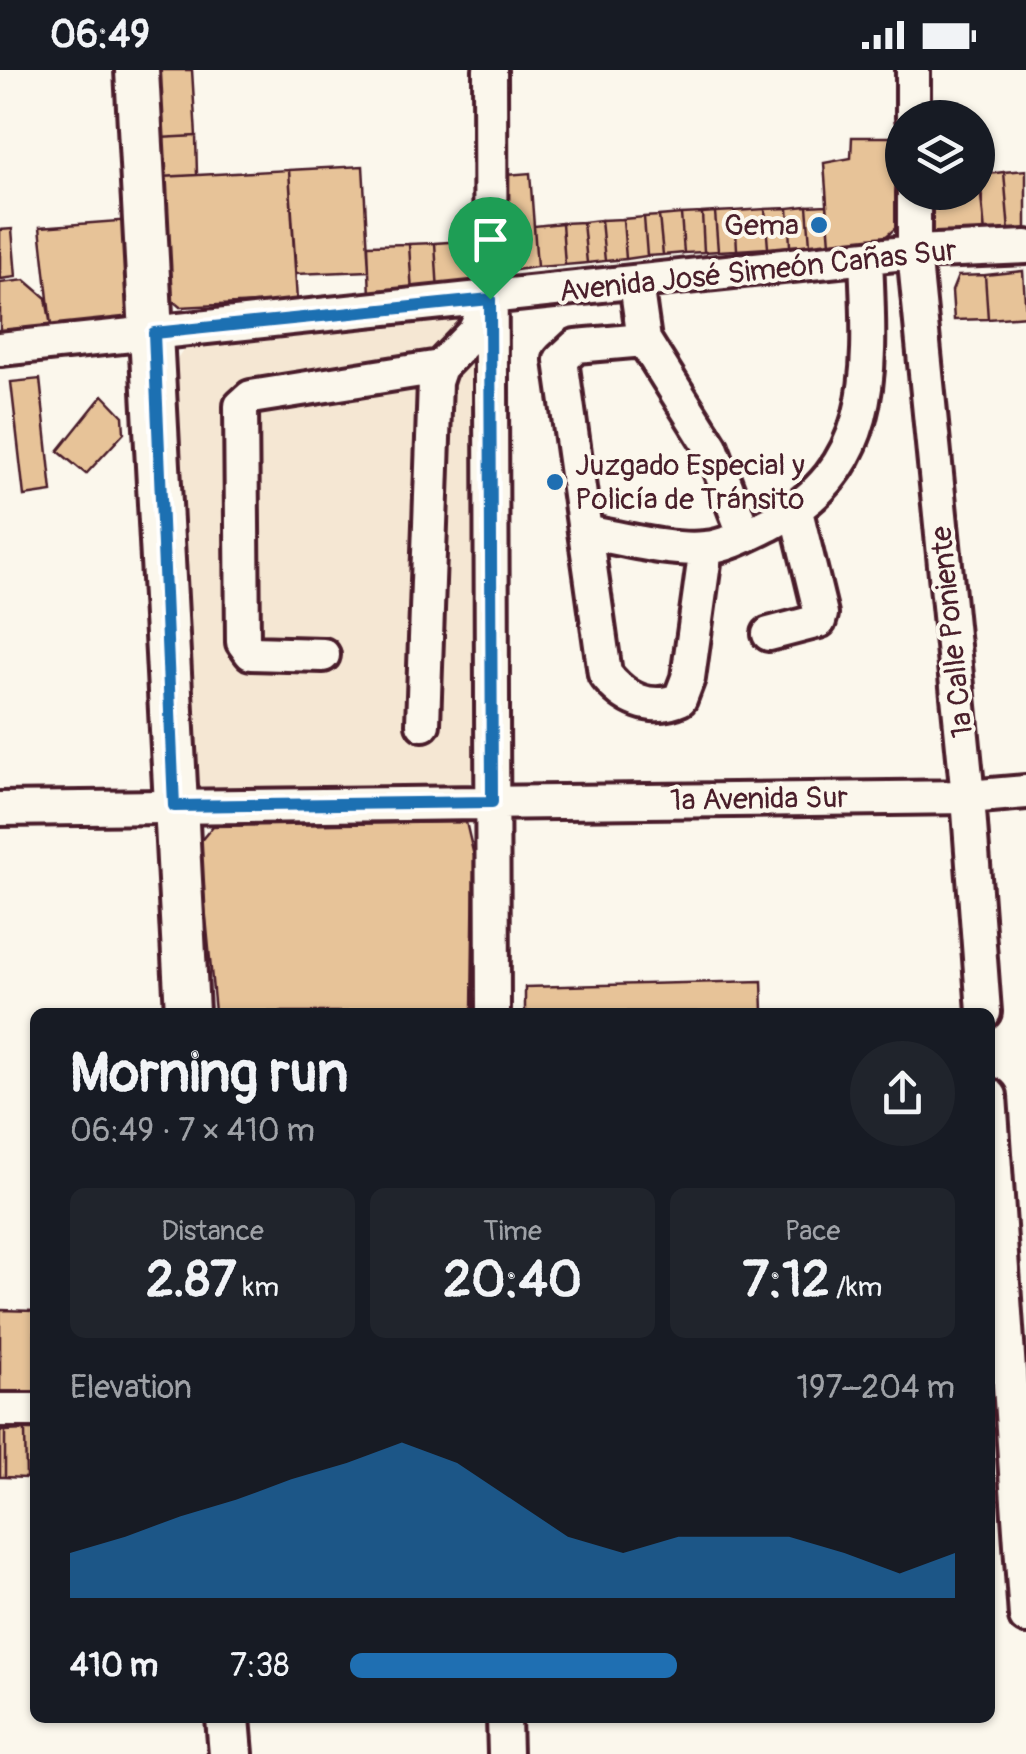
<!DOCTYPE html>
<meta charset="utf-8">
<style>
body{margin:0;font-family:Pangolin,sans-serif;background:#20242c;color:#f1f3f6;height:100vh;display:flex;flex-direction:column;font-size:38px;white-space:nowrap}
*{box-sizing:border-box;margin:0}
p{font-size:32px;color:#9ea1a6}
.icon{flex:none;width:55px;height:55px;fill:none;stroke:currentColor;stroke-width:2;stroke-linecap:round;stroke-linejoin:round}
.map{position:relative;flex:1;overflow:hidden}
.side{position:absolute;left:30px;top:938px;width:965px;height:715px;display:flex;flex-direction:column;background:#171b24;border-radius:15px;box-shadow:0 2px 8px #0004}
.side>*{flex:none}
.tools{position:absolute;left:885px;top:30px;display:grid;gap:20px}
.tools a{display:grid;place-items:center;width:110px;height:110px;border-radius:50%;background:#171b24;box-shadow:0 2px 8px #0004;font-size:50px}
.pin{position:absolute;display:grid;place-items:center;width:85px;height:85px;color:#fff;margin:-102px -42px;border-radius:50% 50% 50% 0;rotate:-45deg;box-shadow:0 0 10px #0007}
.pin .icon{rotate:45deg}
.round{display:grid;place-items:center;flex:none;width:105px;height:105px;border-radius:52px;background:#20242c}
.overview{display:flex;align-items:center;justify-content:space-between;height:170px;padding:0 40px}
h1{font-size:55px;font-weight:700;line-height:75px}
.stats{display:grid;grid-template-columns:repeat(3,1fr);gap:15px;height:170px;padding:10px 40px}
.stats div{display:grid;align-content:center;border-radius:15px;background:#20242c;text-align:center}
.stats b{font-size:50px;font-weight:700}
.stats small{font-size:28px;font-weight:400}
.stats p{font-size:28px}
.chart{height:280px;padding:20px 40px}
.chart p{display:flex;justify-content:space-between}
.chart svg{width:100%;height:180px;margin-top:10px;fill:#1f6fb2;opacity:.7}
ul{padding:0 40px;list-style:none;font-size:32px}
li{display:grid;grid-template-columns:160px 120px 1fr;align-items:center;height:75px}
li i{height:25px;border-radius:12px;background:#1f6fb2}
.status{display:flex;justify-content:space-between;align-items:center;height:70px;padding:0 50px;background:#171b24;direction:ltr}
.status svg{height:28px;fill:currentColor}
.map>svg:first-child{display:block}
</style>
<div class="status"><b>06:49</b><svg viewBox="0 0 49 12"><path d="M0 12V9h3v3zM5 12V6h3v6zM10 12V3h3v9zM15 12V0h3v12zM26 1h20v11H26zM47 4h2v5h-2z"/></svg></div>
<div class="map">
<svg width="1026" height="1684" viewBox="0 0 1026 1684">
<rect width="100%" height="100%" fill="#fbf7ec"/>
<filter id="ink" filterUnits="userSpaceOnUse"><feTurbulence type="fractalNoise" baseFrequency=".01" numOctaves="2"/><feDisplacementMap in="SourceGraphic" scale="20" xChannelSelector="R" yChannelSelector="G"/><feConvolveMatrix kernelMatrix="1 2 1 2 8 2 1 2 1" color-interpolation-filters="sRGB"/></filter>
<g filter="url(#ink)">
<path fill="#f5e7d3" d="M465,248l14,14 3,438 -15,15 -259,10 -13,-14 -23,-414 13,-21z"/>
<path fill="#e7c398" stroke="#4a1f2b" stroke-width="2.5" d="M158,0h34l4,66 -36,2z
M196,66l1,39 -36,2 -1,-39z
M852,67h39l8,88 -17,15 -52,4 -6,-81 27,-5z
M363,96l6,105 -73,3 -7,-104z
M978,98l7,66 -54,6 -4,-48h51z
M289,100l8,131 -117,6 -13,-11 -6,-119z
M1026,100v60l-17,2 -5,-60z
M1004,102l5,60 -24,2 -5,-59z
M530,103l7,94 -35,5 -8,-96z
M827,135l3,39 -20,1 -3,-39z
M807,136l3,39 -20,1 -2,-38z
M788,138l2,38 -22,2 -3,-39z
M765,139l3,39 -31,2 -2,-39z
M735,141l2,39 -19,1 -3,-39z
M715,142l3,39 -14,1 -2,-39z
M702,143l2,39 -20,1 -3,-39z
M681,144l3,39 -21,2 -4,-39z
M659,146l4,39 -16,1 -3,-39z
M644,147l3,39 -21,3 -3,-40z
M623,149l3,40 -21,2 -4,-41z
M131,150l3,88 -8,11 -75,7 -11,-99z
M601,150l4,41 -18,2 -4,-41z
M583,152l4,41 -22,2 -3,-42z
M562,153l3,42 -28,2 -3,-41z
M12,159l4,48 -16,2v-49z
M478,170l2,50 -42,3 -3,-50z
M435,173l3,50 -26,1 -3,-50z
M409,174l3,50 -42,3 -2,-52z
M1023,201l3,45 -38,3 -3,-44z
M985,205l3,44 -34,1 -2,-29 6,-15z
M25,210l21,18 5,28 -51,6v-49z
M40,309l12,113 -28,4 -13,-114z
M103,325l20,21 1,17 -38,41 -28,-23z
M466,752l8,34 -2,156h-257l-16,-169 14,-17z
M762,911l1,31h-238v-25z
M0,1240l35,1v85h-35z
M25,1360h10v47l-9,1z
M25,1360l1,48 -21,-1v-46z
M0,1361h5v46h-5z"/>
<g fill="none" stroke-linecap="round" stroke-linejoin="round">
<defs>
<path id="minor" d="M490,0l3,942
M913,0v48
M914,122v60l54,545 16,215
M636,213l8,57 67,107 34,89
M644,270l-68,6 -15,14 44,314c19,25 46,38 75,25l8,-21 18,-130
M0,279l914,-97 112,-5
M585,462c37,6 84,20 121,16 21,-2 45,-15 64,-24 111,-56 100,-161 96,-266
M769,564l50,-13 2,-7 -25,-103
M323,585l-72,-2 -8,-11 -2,-236 10,-9 189,-30
M423,654l12,-342 5,-15 34,-35 14,-29
M0,739l968,-12 58,-5
M990,1026l36,521
M0,1340h35
M504,1648l1,36"/>
<path id="major" d="M137,0l50,942
M228,1648l3,36"/>
</defs>
<use href="#minor" stroke="#4a1f2b" stroke-width="40"/>
<use href="#major" stroke="#4a1f2b" stroke-width="50"/>
<use href="#minor" stroke="#fbf7ec" stroke-width="32"/>
<use href="#major" stroke="#fbf7ec" stroke-width="42"/>
</g>
</g>
<g fill="none" stroke-linecap="round" stroke-linejoin="round" filter="url(#ink)">
<defs>
<path id="route" d="M490,229l2,503 -318,4 -20,-473z"/>
</defs>
<use href="#route" stroke="#fff" stroke-width="20"/>
<use href="#route" stroke="#1f6fb2" stroke-width="12"/>
</g>
<g fill="#1f6fb2" stroke="#fbf7ec" stroke-width="4">
<circle cx="819" cy="155" r="10"/>
<circle cx="555" cy="412" r="10"/>
</g>
<g text-anchor="middle" dominant-baseline="central" stroke-width="8" stroke-linejoin="round" paint-order="stroke">
<g font-size="30" fill="#4a1f2b" stroke="#fbf7ec" text-anchor="end">
<text x="799" y="155">Gema</text>
<text x="575" y="395" text-anchor="start">Juzgado Especial y<tspan x="575" dy="34">Policía de Tránsito</tspan></text>
</g>
<g font-size="30" fill="#4a1f2b" stroke="#fbf7ec">
<text transform="translate(758 201) rotate(-6)">Avenida José Simeón Cañas Sur</text>
<text transform="translate(952 562) rotate(-96)">1a Calle Poniente</text>
<text transform="translate(759 729) rotate(-1)">1a Avenida Sur</text>
</g>
</g>
</svg>
<div class="tools">
<a><svg class="icon" aria-label="layers" viewBox="0 0 24 24"><path d="M12 4l9 5-9 5-9-5zM3 14l9 5 9-5"/></svg></a>
</div>
<div class="pin" style="left:490px;top:229px;background:#1e9e55"><svg class="icon" aria-label="arrive" viewBox="0 0 24 24"><path d="M6 21V4h12l-3 4 3 4H6"/></svg></div>
<section class="side">
<div class="overview"><div><h1>Morning run</h1><p>06:49 · 7 × 410 m</p></div><a class="round"><svg class="icon" aria-label="share" viewBox="0 0 24 24"><path d="M12 15V3M7 8l5-5 5 5M5 13v7h14v-7"/></svg></a></div>
<div class="stats">
<div><p>Distance</p><b>2.87<small> km</small></b></div>
<div><p>Time</p><b>20:40</b></div>
<div><p>Pace</p><b>7:12<small> /km</small></b></div>
</div>
<div class="chart"><p><span>Elevation</span>197–204 m</p>
<svg viewBox="0 0 160 44" preserveAspectRatio="none"><path d="M0 44V33L10 29L20 24L30 20L40 15L50 11L60 6L70 11L80 20L90 29L100 33L110 29L120 29L130 29L140 33L150 38L160 33V44z"/></svg>
</div>
<ul>
<li><b>410 m</b>7:38<i style="width:54%"></i></li>
</ul>
</section>
</div>
